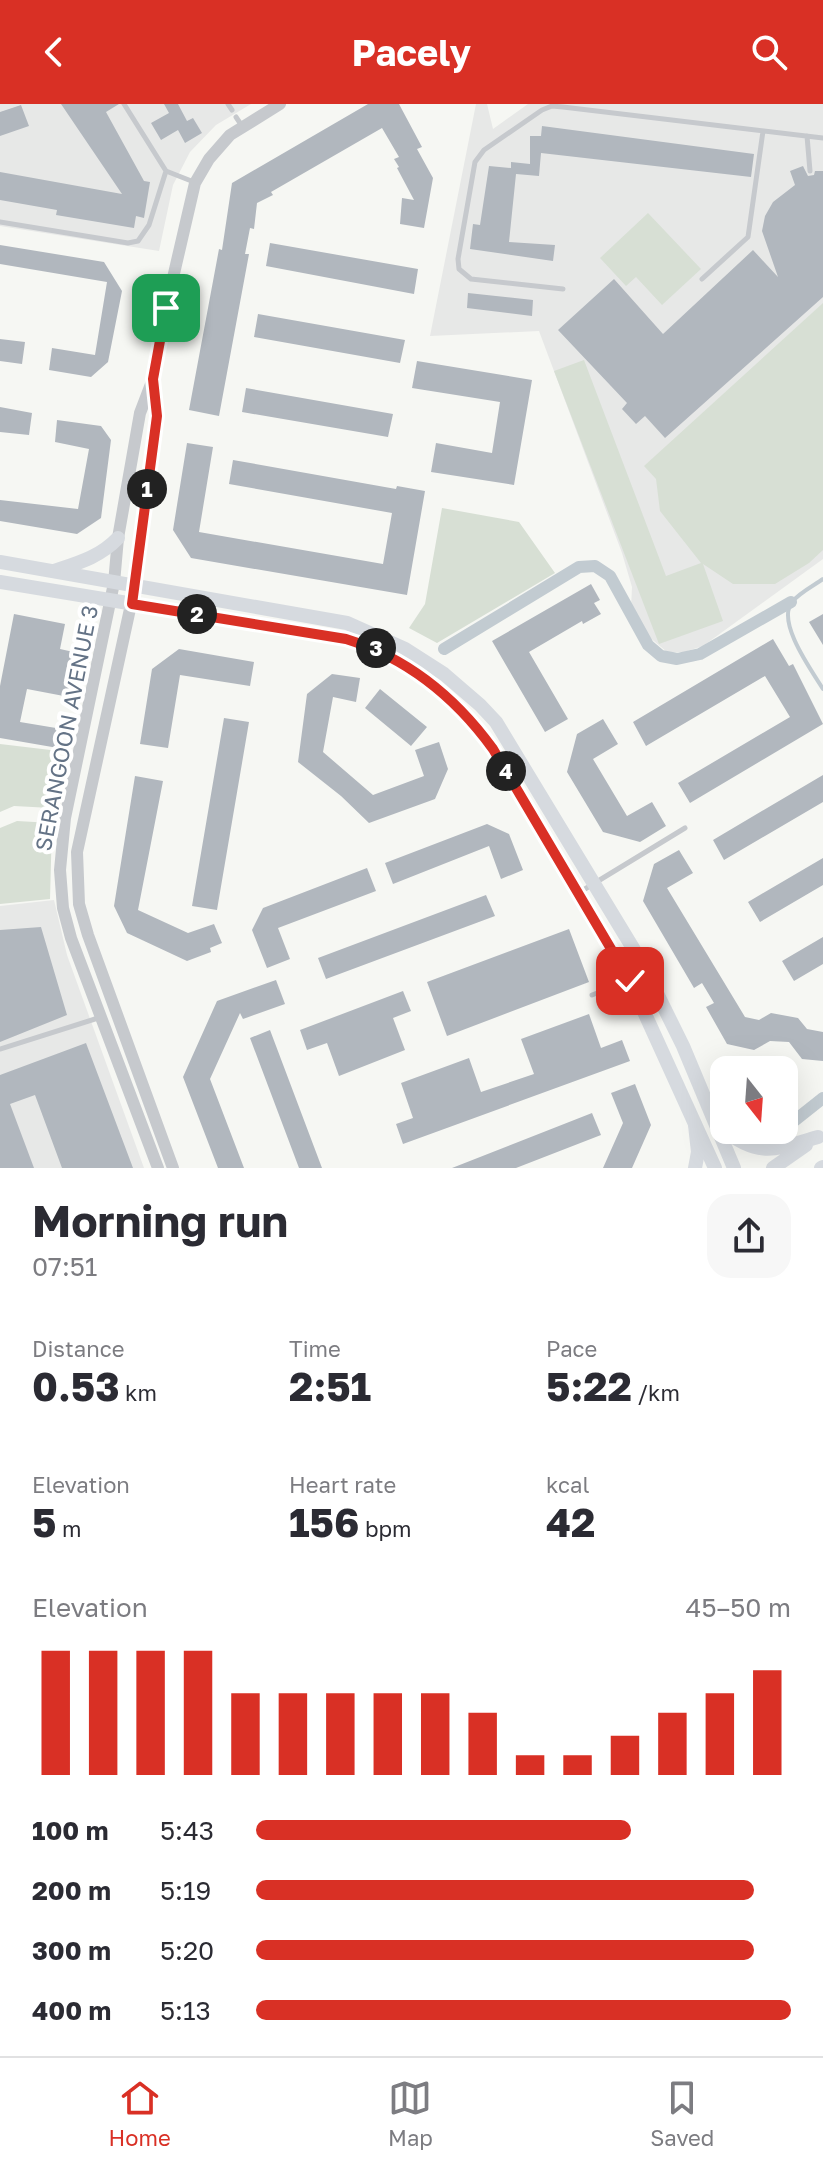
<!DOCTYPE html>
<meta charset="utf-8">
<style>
body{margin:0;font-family:"Golos Text",sans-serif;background:#f7f7f7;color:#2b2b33;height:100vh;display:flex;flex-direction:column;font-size:30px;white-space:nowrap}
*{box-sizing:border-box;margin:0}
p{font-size:26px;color:#7c7c81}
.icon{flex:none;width:44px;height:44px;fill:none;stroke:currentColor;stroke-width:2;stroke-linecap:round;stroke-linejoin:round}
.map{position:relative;height:1064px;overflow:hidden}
.side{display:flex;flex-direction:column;background:#fff;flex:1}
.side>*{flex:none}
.needle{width:52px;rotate:163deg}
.buttons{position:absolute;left:710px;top:952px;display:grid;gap:16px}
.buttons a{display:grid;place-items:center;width:88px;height:88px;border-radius:16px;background:#fff;box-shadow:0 8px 32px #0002;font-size:40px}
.pin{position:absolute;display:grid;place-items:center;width:68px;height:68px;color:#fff;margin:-34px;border-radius:16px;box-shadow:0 4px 12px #0006}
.km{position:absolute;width:40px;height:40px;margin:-20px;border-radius:50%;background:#222;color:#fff;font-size:22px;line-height:40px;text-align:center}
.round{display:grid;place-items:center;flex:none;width:84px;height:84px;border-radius:24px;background:#f7f7f7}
.overview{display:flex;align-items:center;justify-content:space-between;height:136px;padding:0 32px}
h1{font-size:44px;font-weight:700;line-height:60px}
.figures{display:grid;grid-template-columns:repeat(3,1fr);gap:12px;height:136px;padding:8px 32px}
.figures div{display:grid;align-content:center}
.figures b{font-size:40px;font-weight:700}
.figures small{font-size:22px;font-weight:400}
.figures p{font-size:22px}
.chart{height:224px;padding:16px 32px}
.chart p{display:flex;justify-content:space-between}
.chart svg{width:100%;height:144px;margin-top:8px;stroke:#d93025;stroke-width:6}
ul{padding:0 32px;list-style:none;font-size:26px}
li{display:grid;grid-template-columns:128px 96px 1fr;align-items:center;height:60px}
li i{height:20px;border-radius:10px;background:#d93025}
header{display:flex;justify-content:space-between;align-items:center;height:104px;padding:0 32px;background:#d93025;color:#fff;font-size:36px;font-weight:700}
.tab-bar{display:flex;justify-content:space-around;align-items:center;height:112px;border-top:2px solid #e1e1e2;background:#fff;font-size:22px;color:#7c7c81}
.tab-bar a{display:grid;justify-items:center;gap:4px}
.tab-bar .active{color:#d93025}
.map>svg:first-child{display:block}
</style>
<header><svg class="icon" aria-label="back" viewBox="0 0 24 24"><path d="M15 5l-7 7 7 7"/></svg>Pacely<svg class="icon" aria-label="search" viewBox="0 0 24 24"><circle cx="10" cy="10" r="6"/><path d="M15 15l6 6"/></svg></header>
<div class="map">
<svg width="823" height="1064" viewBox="0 0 823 1064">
<rect width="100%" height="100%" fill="#f6f7f3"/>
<path fill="#e7e8e7" d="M0,0h251l-35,21 -26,27 -17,33 -14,66 -159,-25z
M476,0h11l6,25 35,-25h295v455l-120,87 -19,6h-17l-19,-16 -17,-28 1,-21 -10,-34 -83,-222 -109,5z
M54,796l13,55 77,213h-144v-262z"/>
<path fill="#d7dfd4" d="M648,109l53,56 -39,36 -26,-28 -10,9 -26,-28z
M823,199v247l-14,13 -34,21h-42l-30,-20 20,57 -64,23 -105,-273 30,-11 82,216 35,-13 -41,-52 -4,-32 -12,-13z
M442,404l77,14 36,51 -118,70 -28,-15 16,-24z
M0,640l59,7 -8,57 -37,-2 -14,6z
M17,717l35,2 -2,76 -50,5v-76z"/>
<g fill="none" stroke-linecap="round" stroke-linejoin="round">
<path stroke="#c2cbd1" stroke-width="4" d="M823,475c-10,7 -24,14 -31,23 -16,20 20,69 31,87"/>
<path stroke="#c2cbd1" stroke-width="12" d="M444,545l135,-82 16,-1 15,10 38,69 13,11 16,3 23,-5 91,-52
M784,1025l39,-31"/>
</g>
<path fill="#b1b7be" d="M61,0h58l-13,8 38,69 6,1 -6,36 -8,-2 -2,12 -78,-13 1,-5 -57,-10v-28l122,22z
M164,0h14l9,17 6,-3 9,15 -17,10 -7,-13 -17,10 -10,-17 18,-10z
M368,0h31l23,43 -5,2 16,29 -9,50 -24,-4 2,-26 12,2 -17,-32 2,-1 -5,-8 5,-2 -17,-29 -111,64 2,3 -16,8 -3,26 -4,-1 -5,26h4l-30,162 -30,-6 30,-161 3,1 10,-67z
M21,1l8,21 -29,10v-24z
M542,22l212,28 -3,23 -210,-24 -2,23 -23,-2 -7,68 46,3 -2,16 -83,-12 3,-25 7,1 9,-59 22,2v-6l19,2v-28h11z
M803,62l5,10 6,-1 1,-4h8v126l-158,141 -20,-22 -9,8 -14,-15 5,-6 -69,-73 56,-51 49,55 90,-84 25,27 -16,-46 3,-15 8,-14 22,-17 -5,-14z
M270,139l148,26 -4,25 -148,-28z
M0,141l104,17 18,29 -14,71 -17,15 -42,-7 3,-22 43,7 12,-73 -107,-18z
M468,189l65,7 -1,16 -65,-8z
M258,210l147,26 -5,23 -146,-26z
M0,235l25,3 -3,22 -22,-3z
M417,257l115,19 -18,105 -83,-13 5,-29 56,10 8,-51 -88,-14z
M246,284l147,26 -5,23 -146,-25z
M0,303l32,6 -3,22 -29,-3z
M57,316l44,6 10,14 -10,78 -24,16 -77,-13v-21l78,9 11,-60 -34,-7z
M187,339l26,4 -14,85 184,32 9,-51 -163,-29 4,-24 163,29 1,-3 28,5 -18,104 -216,-37 -18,-28z
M591,480l9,16 -6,3 7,11 -18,10 -1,-3 -53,31 39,67 -23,13 -53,-91z
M14,510l51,10 -5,25 18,4 -9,44 -42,-8 -7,33 42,7 -4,19 -58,-10v-52z
M823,510v31l-14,-23z
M773,535l16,27 4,-2 30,60 -133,79 -12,-20 112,-66 -25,-41 -119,70 -13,-24z
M179,545l75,13 -4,24 -70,-11 -12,73 -28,-4 12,-75z
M332,570l28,4 -4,24 -23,-5 -10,55 50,43 51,-19 -9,-26 24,-8 9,27 -13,30 -66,24 -28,-27 -43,-34 9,-68z
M380,585l47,38 -16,19 -46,-38z
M224,614l25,4 -32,188 -25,-4z
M603,615l15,25 -25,15 34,57 25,-14 14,24 -26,16 -37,-10 -36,-60 10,-38z
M823,671v27l-99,58 -11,-20z
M135,672l28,5 -25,129 50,23 26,-9 8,19 -12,5 1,4 -24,9 -60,-28 -13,-27z
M487,720l22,10 14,36 -22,9 -12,-33 -96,38 -8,-21z
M679,746l14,23 -26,15 78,129 14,3 12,-7 27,5 9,11 16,3v29l-21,-2 -13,-17 -19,-1 -16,9 -27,-6 -21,-37 8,-4 -12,-20 -8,5 -51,-87 11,-37z
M823,754v27l-63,37 -12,-20z
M367,764l9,23 -98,37 12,31 -23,9 -15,-38 11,-22z
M486,791l9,21 -169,63 -8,-21z
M41,823l26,88 -67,27v-112z
M569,825l20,53 -142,54 -20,-54z
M823,833v27l-29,17 -12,-20z
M276,876l9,24 -42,15 -3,-6 -30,66 34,89h-26l-35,-91 34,-76z
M403,887l8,20 -18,7 12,32 -66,26 -12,-33 -20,7 -7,-20z
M589,910l12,34 21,-8 8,21 -227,83 -7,-20 17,-6 -12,-35 68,-25 12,34 53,-18 -13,-35z
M270,926l52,138h-23l-49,-130z
M86,939l47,125h-71l-27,-73 -25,9 24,64h-34v-93z
M635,980l16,41 -19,43h-29l20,-45 -12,-30z
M592,1009l9,22 -85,33h-64z"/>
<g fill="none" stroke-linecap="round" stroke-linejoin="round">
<path stroke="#c6c9cd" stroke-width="5" d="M124,0l42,67 28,11
M228,0l4,6
M236,13l6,9
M807,32l3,35
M0,118l128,21 10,-2 11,-16 17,-54
M702,175l46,-42 15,-106
M563,185l-92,-10 -12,-10 -1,-10 17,-97 9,-12 58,-40 10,-4 11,1 260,31
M580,788l105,-64
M592,891l55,-21
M0,945l98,-31"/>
<path stroke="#c6c9cd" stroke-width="12" d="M154,278l3,34 -22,170 -58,266 2,52 9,31 85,233
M158,1064l-87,-230 -8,-30 -3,-38 5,-52 49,-235 4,-45 22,-125 13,-34 13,-71 29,-125 14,-24 21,-24 50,-31"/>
<path stroke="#d6dadf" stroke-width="14" d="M0,458l347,61 58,26 39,25 36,31 16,17 146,241 41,83 51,122
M54,467c24,-8 46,-14 64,-33
M0,478l346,57c61,19 110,59 147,110l137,232 85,187"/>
<path stroke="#d6dadf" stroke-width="14" d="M695,1021l3,27 -3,16
M719,1024c43,29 51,23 99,9
M773,1064l33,-23
M821,1064l2,-1"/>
</g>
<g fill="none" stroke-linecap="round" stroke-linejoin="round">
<defs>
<path id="route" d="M166,204l-13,71 4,37 -25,188 214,35c61,19 110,59 147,110l137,232"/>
</defs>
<use href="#route" stroke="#fff" stroke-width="16"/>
<use href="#route" stroke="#d93025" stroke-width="10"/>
</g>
<g text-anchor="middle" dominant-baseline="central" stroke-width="8" stroke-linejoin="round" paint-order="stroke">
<g font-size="22" fill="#647386" stroke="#fff">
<text transform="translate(66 624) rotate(-79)">SERANGOON AVENUE 3</text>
</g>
</g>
</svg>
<div class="buttons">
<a><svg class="needle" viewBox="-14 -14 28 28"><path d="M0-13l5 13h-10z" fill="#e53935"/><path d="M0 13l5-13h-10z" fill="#7c7c81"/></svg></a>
</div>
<div class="pin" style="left:166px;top:204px;background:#1e9e55"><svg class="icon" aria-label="arrive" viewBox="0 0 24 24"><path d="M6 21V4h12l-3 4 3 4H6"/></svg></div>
<div class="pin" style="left:630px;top:877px;background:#d93025"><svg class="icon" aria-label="check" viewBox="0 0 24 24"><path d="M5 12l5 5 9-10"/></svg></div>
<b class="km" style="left:147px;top:385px">1</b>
<b class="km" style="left:197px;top:510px">2</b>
<b class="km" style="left:376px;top:544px">3</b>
<b class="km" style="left:506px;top:667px">4</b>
</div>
<section class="side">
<div class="overview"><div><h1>Morning run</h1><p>07:51</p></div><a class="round"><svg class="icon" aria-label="share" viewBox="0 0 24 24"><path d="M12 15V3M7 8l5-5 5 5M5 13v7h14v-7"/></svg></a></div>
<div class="figures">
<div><p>Distance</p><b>0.53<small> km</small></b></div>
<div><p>Time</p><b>2:51</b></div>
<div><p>Pace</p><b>5:22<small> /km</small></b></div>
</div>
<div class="figures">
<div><p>Elevation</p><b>5<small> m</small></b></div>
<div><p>Heart rate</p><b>156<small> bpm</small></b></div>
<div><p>kcal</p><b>42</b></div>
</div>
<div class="chart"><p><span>Elevation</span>45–50 m</p>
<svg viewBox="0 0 160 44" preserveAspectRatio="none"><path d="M5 44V6M15 44V6M25 44V6M35 44V6M45 44V19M55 44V19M65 44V19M75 44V19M85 44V19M95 44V25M105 44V38M115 44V38M125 44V32M135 44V25M145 44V19M155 44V12"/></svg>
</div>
<ul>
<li><b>100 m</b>5:43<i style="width:70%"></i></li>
<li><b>200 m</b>5:19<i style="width:93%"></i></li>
<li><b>300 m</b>5:20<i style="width:93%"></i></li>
<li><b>400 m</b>5:13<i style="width:100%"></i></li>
</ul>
</section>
<nav class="tab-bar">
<a class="active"><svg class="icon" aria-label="home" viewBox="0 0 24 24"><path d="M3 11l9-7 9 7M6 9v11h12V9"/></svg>Home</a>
<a><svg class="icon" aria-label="map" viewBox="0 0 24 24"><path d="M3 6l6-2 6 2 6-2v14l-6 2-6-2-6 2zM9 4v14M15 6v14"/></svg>Map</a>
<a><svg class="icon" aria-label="saved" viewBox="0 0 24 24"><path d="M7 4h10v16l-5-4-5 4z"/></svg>Saved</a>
</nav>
